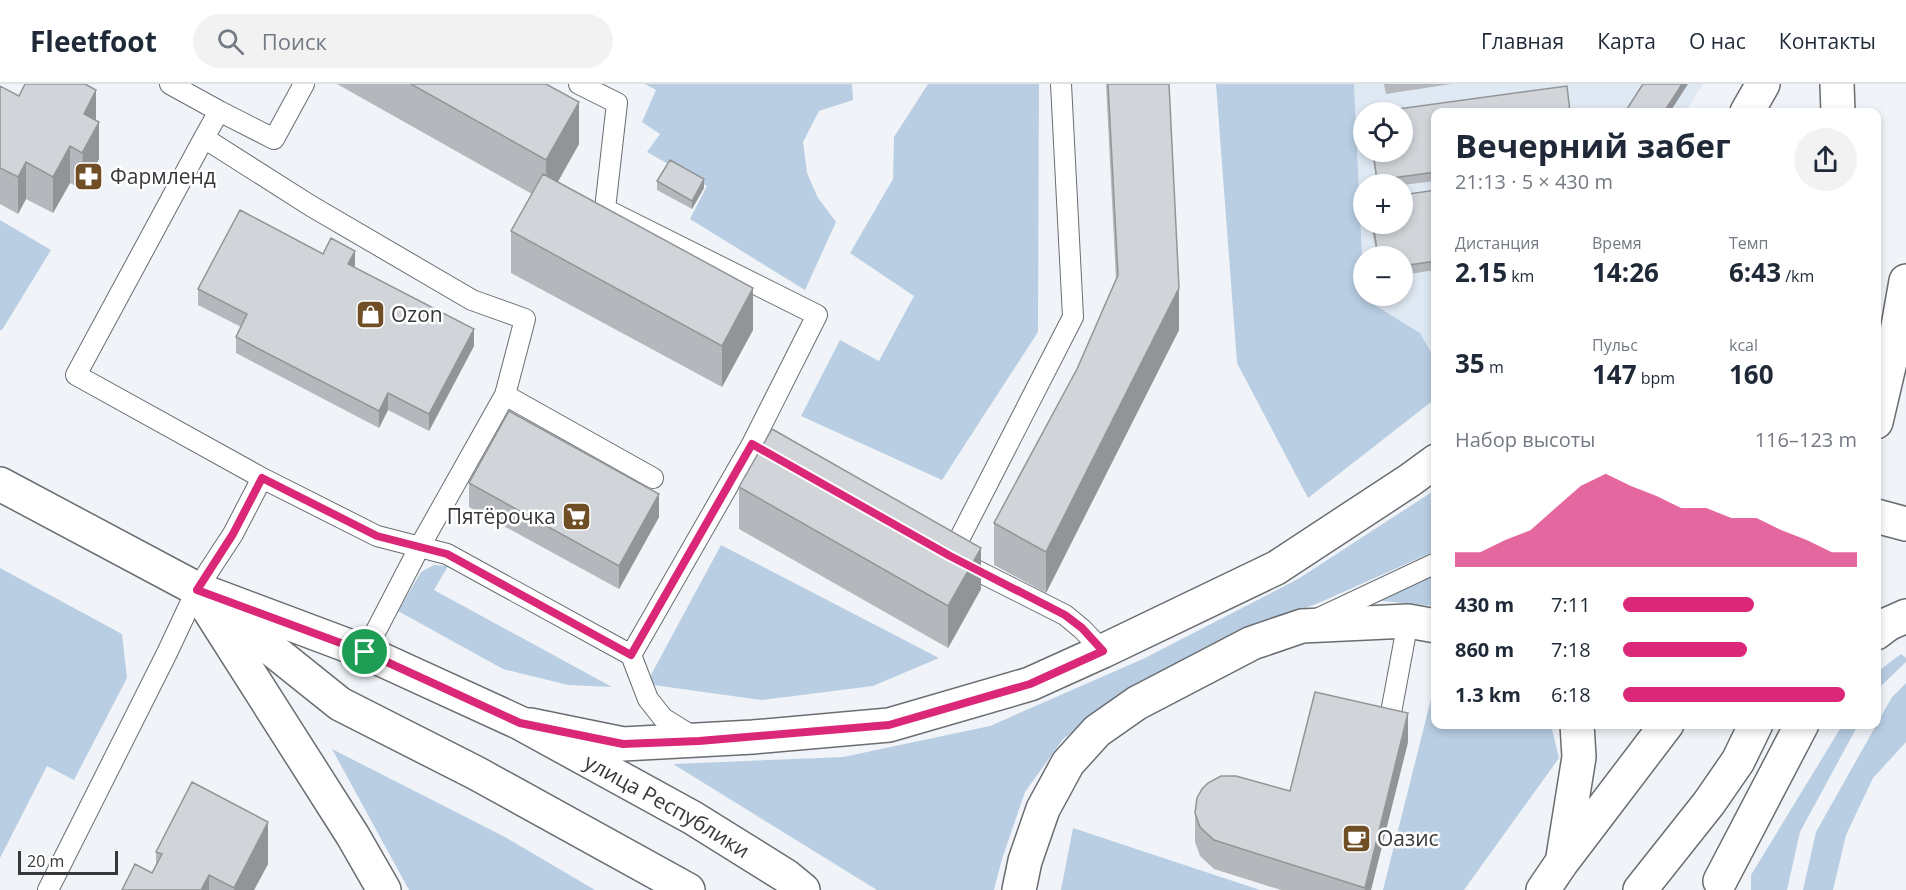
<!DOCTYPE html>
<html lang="ru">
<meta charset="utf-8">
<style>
body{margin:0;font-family:"Open Sans",sans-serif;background:#f2f2f3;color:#1f2937;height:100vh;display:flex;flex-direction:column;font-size:22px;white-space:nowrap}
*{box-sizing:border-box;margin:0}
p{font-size:20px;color:#747a83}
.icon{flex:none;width:33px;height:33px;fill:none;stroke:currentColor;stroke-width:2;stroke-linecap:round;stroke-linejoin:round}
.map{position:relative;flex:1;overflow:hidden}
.sheet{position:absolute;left:1431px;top:24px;width:450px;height:621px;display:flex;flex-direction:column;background:#fff;border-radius:12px;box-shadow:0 3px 9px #0003}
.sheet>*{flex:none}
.controls{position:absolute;left:1353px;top:18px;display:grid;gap:12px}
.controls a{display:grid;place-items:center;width:60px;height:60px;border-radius:50%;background:#fff;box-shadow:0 3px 9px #0003;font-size:30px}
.scale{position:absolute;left:18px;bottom:15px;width:100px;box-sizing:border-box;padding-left:6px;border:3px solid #37383a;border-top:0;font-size:16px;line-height:21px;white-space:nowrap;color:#37383a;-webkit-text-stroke:4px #fff;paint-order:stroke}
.pin{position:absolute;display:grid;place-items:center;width:51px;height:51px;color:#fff;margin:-26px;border:3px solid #fff;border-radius:50%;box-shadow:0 2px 6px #0007}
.round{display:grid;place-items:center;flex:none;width:63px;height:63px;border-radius:32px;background:#f2f2f3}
.head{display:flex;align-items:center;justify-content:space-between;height:102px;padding:0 24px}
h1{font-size:33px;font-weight:700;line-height:45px}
.metrics{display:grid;grid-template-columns:repeat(3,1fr);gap:9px;height:102px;padding:6px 24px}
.metrics div{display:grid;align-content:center}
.metrics b{font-size:26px;font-weight:700}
.metrics small{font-size:16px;font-weight:400}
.metrics p{font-size:16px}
.chart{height:168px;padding:12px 24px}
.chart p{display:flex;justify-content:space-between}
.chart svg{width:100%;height:108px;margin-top:6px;fill:#db2777;opacity:.7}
ul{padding:0 24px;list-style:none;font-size:20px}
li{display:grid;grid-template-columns:96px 72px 1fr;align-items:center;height:45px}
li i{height:15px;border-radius:8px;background:#db2777}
header{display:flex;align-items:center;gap:36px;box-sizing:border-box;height:84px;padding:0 30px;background:#fff;border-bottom:2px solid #e0e1e3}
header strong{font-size:28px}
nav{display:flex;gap:33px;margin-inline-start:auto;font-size:21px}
.search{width:420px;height:54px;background:#f2f2f3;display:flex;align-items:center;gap:15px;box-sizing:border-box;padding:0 21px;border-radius:33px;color:#747a83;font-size:22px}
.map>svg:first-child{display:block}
</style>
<header>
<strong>Fleetfoot</strong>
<div class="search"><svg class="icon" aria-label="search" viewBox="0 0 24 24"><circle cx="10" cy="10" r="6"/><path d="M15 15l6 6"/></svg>Поиск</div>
<nav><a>Главная</a><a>Карта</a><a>О нас</a><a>Контакты</a></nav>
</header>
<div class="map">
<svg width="1906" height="806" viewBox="0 0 1906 806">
<rect width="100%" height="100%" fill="#f0f4f9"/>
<path fill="#dfe9f3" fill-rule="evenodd" d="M1354,0h349l-18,28h-249l-1,247 -15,-26 -55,-34v-3h37v-40h-38l-1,10zM1364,28h38v40h-38zM1364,100h38v40h-38z"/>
<path fill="#b9cee3" d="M645,0h207l1,16 -34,11 -16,31 4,31 11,25 18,24 -31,68 -115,-71 17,-33 -60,-34 13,-18 -18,-12 14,-32z
M928,0h111l-1,248 -96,148 -141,-64 39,-76 39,21 35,-65 -64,-43 43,-74 1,-42z
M1216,0h138l10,212 1,3 55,34 15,26v40l-127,99 -71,-135z
M0,136l51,30 -49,80h-2z
M1435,406v61l-114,51 -105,41 -80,44 -73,52 -38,53 -23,67 -8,31h-117l-204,-126 170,-7 147,-31 155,-68 153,-79z
M721,461l218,113 -66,28 -112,14 -115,-16z
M434,481l14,1 -14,24 178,97 -44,-2 -65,-16 -105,-58 23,-39z
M0,484l122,66 5,44 -53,102 -27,-14 -47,92z
M1435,488v34l-62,-6z
M1901,570l5,4v4l-29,28v-18z
M1435,599l1,41 115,1 8,33 -95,132h-81z
M1906,599v59l-33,36 -27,57 -13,55h-30l13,-58 76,-135z
M1843,640l15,1 -58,107 -13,58h-36v-15z
M332,665l173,88 90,53h-186z
M1073,744l187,62h-199z"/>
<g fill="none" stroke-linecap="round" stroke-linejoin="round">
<defs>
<path id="lane" d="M170,0l49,27 -15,27 107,68 161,94 53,19 -20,76 -86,153 -54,104
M579,0l38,19 -12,106 212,106 -65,129 11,6
M219,27l55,28 30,-55
M204,54l-128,237 186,103 115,58 70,18 184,101 121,-211
M505,311l148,83
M950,473l123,-240 -12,-233
M958,477l107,54 17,14 21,22
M1319,534l117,-55
M631,571l17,44 15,19 34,21
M1390,634l18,-97
M48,806l119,-237 30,-64 36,-55 29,-56"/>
<path id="secondary" d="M1837,0l1,28
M1747,28l16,-28
M1876,338l21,-90 9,-51
M1876,432l30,8
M199,510l154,242 31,54
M1876,549l12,-9 18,-8
M530,641l93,19 130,-7 136,-12 141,-41 73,-33 173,-83 134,-88 26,-19
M1563,773l16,-100 -2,-33
M1720,797l82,-157
M1019,806l6,-29 18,-52 25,-46 29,-32 40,-28 115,-60 50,-17 106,-5 28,5
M1543,806l19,-28 105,-138
M1640,806l69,-87 29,-42 18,-37"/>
<g id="primary">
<path id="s1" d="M0,400l197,105 168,63 155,71 173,95 93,58 17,14"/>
<path d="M219,523l121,97 136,69 212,117"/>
</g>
</defs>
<use href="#lane" stroke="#696d70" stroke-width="22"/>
<use href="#secondary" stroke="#696d70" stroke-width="36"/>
<use href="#primary" stroke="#696d70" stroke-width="36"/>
<use href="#lane" stroke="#fff" stroke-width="20"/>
<use href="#secondary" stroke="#fff" stroke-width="33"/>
<use href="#primary" stroke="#fff" stroke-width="33"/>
</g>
<path fill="#b4b7bb" d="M337,0h209l33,60 -21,38 195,148 -31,57 -211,-114v-42l21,-37z
M1106,0h63l10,246 -133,263 -52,-28v-42l83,-154 39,-89z
M1384,0h67l-65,10z
M0,2l19,10 77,25 3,38 -17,30 -12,-6 -17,30 -27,-14 -8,15 -18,-10z
M1436,28v69l-34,4 -25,-1 -5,-32h30z
M657,97l47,7 -12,21 -35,-19z
M1436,106v80l-34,5v-19h-25l-6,-32h31z
M355,184l119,78 -45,85 -41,-21 -9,18 -143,-75v-16l5,-10 -43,-22v-16z
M469,399l190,34 -40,72 -150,-82z
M739,403l242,102 -33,59 -209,-119z
M1408,658l-37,148h-90l-67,-21 -14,-13 -5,-14v-29l95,-22z
M156,768l112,12 -14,26h-132l30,-17 4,-9z"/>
<path fill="#929598" d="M1682,0h6l-18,28h-6z
M96,6v37l3,-5v37l-17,30 2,-75z
M579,18v42l-33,58v-42z
M70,62v37l-17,30v-36z
M26,78v37l-8,15v-37z
M704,95v9l-12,21v-8z
M355,167v16l-7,-3z
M753,204v42l-31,57v-41z
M1179,204v42l-133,263v-41z
M474,245v17l-45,85v-17z
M388,309v17l-9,18v-17z
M659,410v23l-40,72v-23z
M981,464v41l-33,59v-42z
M1408,629v29l-37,148h-6z
M268,738v42l-14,26h-20v-2z
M209,791v15h-8z"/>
<path fill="#d1d5d9" stroke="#929598" stroke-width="1.5" d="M25,0h60l11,6 -12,24 15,8 -17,31 -12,-7 -17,31 -27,-15 -8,15 -18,-9v-82l19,10z
M411,0h135l33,18 -33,58z
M1108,0h61l10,204 -133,264 -52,-29 83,-154 41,-94z
M1643,0h39l-18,28h-39z
M1567,2l3,26h-134v60l-59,8 -4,-28h29v-40h-26z
M670,76l34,19 -12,22 -35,-20z
M543,90l210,114 -31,58 -211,-115z
M1436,106v71l-34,5v-10h-24l-5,-32h29v-29z
M240,126l83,44 8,-16 24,13 -7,13 126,65 -45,85 -41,-21 -9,18 -143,-74 11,-23 -49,-25z
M509,327l150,83 -40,72 -150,-83z
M772,345l209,119 -33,58 -209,-119z
M1315,608l93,21 -43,175 -151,-48 -14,-13 -5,-14 2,-15 5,-9 6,-6 13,-7h15l54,15z
M192,698l76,40 -34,66 -25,-13 -8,15h-79l13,-26 17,9 10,-19 -6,-2z"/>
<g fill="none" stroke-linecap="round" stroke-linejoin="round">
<defs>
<path id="route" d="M752,360l198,112 115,59 17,13 21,23 -73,33 -141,41 -190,16 -76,3 -103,-21 -155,-71 -168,-62 36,-56 29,-56 115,58 70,18 184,101z"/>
</defs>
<use href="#route" stroke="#fff" stroke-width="12"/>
<use href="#route" stroke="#db2777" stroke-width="8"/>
</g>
<defs>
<symbol id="pharmacy-square" viewBox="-11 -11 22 22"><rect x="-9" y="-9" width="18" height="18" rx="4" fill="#704e26" stroke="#fff"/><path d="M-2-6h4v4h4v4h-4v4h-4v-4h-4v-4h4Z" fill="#fff"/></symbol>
<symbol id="shop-square" viewBox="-11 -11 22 22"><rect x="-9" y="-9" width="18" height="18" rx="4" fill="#704e26" stroke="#fff"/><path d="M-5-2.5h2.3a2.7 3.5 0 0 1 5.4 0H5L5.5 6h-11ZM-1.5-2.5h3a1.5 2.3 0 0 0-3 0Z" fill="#fff"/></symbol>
<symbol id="supermarket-square" viewBox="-11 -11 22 22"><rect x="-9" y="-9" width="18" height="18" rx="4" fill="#704e26" stroke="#fff"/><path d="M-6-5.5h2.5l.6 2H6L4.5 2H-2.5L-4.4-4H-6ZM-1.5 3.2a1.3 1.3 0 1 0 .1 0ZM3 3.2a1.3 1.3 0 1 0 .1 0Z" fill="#fff"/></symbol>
<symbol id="cafe-square" viewBox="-11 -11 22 22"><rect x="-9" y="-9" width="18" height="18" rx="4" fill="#704e26" stroke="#fff"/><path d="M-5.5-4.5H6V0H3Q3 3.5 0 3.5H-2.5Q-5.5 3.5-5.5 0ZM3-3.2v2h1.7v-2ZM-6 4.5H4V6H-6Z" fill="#fff"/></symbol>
</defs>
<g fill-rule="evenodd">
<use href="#pharmacy-square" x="72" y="76" width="33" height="33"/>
<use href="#shop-square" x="354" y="214" width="33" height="33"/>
<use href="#supermarket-square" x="560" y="416" width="33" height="33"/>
<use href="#cafe-square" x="1340" y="738" width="33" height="33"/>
</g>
<g text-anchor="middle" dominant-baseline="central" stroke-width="5" stroke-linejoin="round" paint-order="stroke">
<g font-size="21" fill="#37383a" stroke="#fff" text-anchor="start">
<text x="110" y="92">Фармленд</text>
<text x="391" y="230">Ozon</text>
<text x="556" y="432" text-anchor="end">Пятёрочка</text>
<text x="1377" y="754">Оазис</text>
</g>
<g font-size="21" fill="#37383a" stroke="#fff">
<text stroke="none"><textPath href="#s1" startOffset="742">улица Республики</textPath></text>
</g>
</g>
</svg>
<div class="controls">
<a><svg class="icon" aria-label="locate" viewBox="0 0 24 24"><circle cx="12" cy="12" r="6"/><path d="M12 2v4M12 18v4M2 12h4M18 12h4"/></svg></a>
<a>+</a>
<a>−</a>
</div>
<div class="scale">20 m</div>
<div class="pin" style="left:365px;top:568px;background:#1e9e55"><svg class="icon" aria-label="arrive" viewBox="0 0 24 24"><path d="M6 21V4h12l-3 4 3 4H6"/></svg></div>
<section class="sheet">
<div class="head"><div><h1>Вечерний забег</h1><p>21:13 · 5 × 430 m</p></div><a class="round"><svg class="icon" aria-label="share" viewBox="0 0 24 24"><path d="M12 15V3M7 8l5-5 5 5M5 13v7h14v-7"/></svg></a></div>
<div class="metrics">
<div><p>Дистанция</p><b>2.15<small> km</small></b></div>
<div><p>Время</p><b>14:26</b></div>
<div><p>Темп</p><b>6:43<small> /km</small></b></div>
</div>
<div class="metrics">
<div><b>35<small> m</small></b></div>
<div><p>Пульс</p><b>147<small> bpm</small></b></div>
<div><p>kcal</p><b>160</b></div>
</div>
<div class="chart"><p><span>Набор высоты</span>116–123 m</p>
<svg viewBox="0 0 160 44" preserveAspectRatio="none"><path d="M0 44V38L10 38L20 33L30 29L40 20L50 11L60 6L70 11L80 15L90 20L100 20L110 24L120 24L130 29L140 33L150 38L160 38V44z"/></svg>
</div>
<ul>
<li><b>430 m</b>7:11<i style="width:56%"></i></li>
<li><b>860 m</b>7:18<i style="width:53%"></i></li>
<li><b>1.3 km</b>6:18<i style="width:95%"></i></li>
</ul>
</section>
</div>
